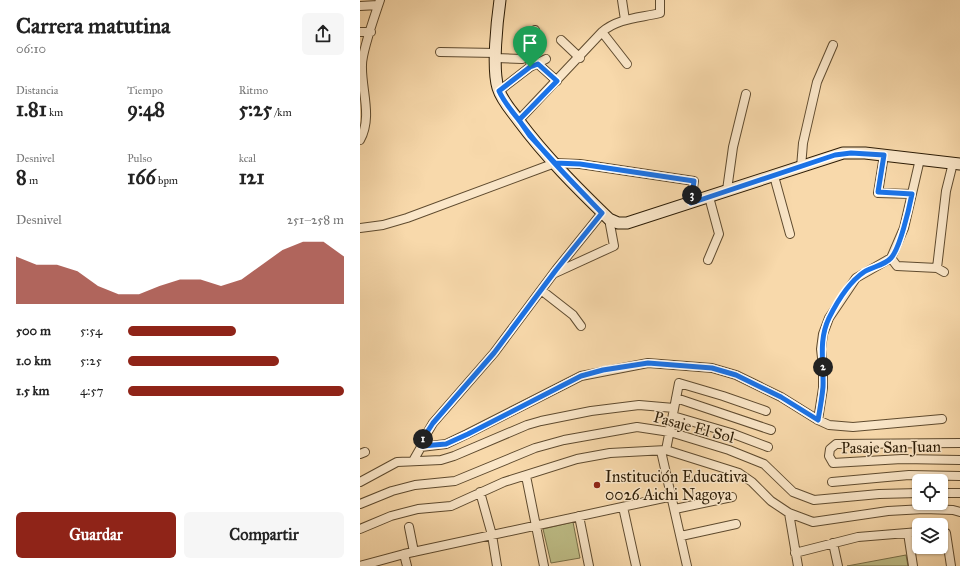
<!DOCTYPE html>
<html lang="es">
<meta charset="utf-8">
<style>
body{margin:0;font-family:"IM FELL Great Primer",serif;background:#f6f6f6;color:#222;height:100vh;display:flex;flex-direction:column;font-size:15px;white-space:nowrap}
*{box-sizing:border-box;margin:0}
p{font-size:13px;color:#767676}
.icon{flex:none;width:22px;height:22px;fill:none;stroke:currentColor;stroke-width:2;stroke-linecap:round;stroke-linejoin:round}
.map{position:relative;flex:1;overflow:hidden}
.panel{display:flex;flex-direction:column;background:#fff;width:360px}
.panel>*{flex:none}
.tools{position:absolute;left:552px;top:474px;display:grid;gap:8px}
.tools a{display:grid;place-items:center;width:36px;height:36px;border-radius:6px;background:#fff;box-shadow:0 1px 3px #0004;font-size:20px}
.pin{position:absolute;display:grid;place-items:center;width:34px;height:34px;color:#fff;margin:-41px -17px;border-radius:50% 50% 50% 0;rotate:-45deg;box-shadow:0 0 4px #0007}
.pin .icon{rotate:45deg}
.km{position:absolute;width:20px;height:20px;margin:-10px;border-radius:50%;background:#222;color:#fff;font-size:11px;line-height:20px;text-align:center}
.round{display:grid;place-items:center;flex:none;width:42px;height:42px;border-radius:6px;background:#f6f6f6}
.overview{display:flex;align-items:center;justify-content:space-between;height:68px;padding:0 16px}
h1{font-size:22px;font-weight:800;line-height:30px}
.metrics{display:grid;grid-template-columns:repeat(3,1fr);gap:6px;height:68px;padding:4px 16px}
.metrics div{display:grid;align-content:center}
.metrics b{font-size:20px;font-weight:800}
.metrics small{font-size:11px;font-weight:400}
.metrics p{font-size:11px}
.chart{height:112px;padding:8px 16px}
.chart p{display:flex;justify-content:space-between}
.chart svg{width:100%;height:72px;margin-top:4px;fill:#8f2418;opacity:.7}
.action{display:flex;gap:8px;margin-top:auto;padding:8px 16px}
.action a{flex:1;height:46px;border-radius:6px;background:#8f2418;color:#fff;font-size:16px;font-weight:800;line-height:46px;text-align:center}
.action a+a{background:#f6f6f6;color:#222}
ul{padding:0 16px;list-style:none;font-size:13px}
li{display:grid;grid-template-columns:64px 48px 1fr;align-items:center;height:30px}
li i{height:10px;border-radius:5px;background:#8f2418}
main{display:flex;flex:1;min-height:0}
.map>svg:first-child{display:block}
</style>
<main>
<section class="panel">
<div class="overview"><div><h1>Carrera matutina</h1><p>06:10</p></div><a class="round"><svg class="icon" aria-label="share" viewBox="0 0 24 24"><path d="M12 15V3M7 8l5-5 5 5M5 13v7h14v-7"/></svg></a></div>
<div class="metrics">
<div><p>Distancia</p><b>1.81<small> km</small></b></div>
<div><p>Tiempo</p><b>9:48</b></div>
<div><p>Ritmo</p><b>5:25<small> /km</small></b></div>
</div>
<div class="metrics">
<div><p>Desnivel</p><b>8<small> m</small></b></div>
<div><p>Pulso</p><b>166<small> bpm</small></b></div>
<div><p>kcal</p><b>121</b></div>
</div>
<div class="chart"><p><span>Desnivel</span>251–258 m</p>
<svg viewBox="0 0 160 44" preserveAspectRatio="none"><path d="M0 44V15L10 20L20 20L30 24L40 33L50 38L60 38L70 33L80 29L90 29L100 33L110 29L120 20L130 11L140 6L150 6L160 15V44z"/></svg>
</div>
<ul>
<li><b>500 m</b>5:54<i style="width:50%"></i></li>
<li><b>1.0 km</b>5:25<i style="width:70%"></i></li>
<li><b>1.5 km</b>4:57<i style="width:100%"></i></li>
</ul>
<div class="action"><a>Guardar</a><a>Compartir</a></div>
</section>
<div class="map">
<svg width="600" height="566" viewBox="0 0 600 566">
<rect width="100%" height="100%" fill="#f8d9ab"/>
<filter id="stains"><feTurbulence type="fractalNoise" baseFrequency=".005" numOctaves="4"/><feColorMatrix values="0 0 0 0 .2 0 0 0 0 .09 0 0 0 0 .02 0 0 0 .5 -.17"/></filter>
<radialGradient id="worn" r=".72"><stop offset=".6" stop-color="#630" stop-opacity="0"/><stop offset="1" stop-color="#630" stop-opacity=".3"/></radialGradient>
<path fill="#bfbf88" stroke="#766e47" d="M213,522l7,36 -29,5 -8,-34z
M546,555l2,11h-61z"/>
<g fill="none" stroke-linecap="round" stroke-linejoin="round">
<defs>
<path id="street" d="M262,0l3,20
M0,6l18,-1
M0,32h11
M242,32l25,32
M201,40l19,18
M80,52l56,1
M136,58l26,1
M178,64l19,17
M170,67l5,-37
M139,91l31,-24 16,-8
M159,120l83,-88c16,-14 38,-14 58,-19v-13
M0,140c13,-23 1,-51 2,-75 0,-14 13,-50 18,-65
M524,155l-6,38 34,1
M441,167l2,-24 14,-61 16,-37
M414,176l16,58
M367,190l6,-43 13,-53
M0,228l23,-3 24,-7 148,-55 25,1 114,17 -3,22
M531,258l6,8 40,2 7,4
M348,260l11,-26 -10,-37
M577,268l9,-77 7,-28
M195,273l59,-27 -5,-27
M181,290l32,25 8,11
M316,398l95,32
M313,416l58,17 37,14
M458,420l5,-32v-21l-2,-18 2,-15 6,-16 27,-40 35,-20 13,-30 16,-69
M600,443l-124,1 -6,5 -1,7 4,7 69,-4 58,1
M61,447l25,-3 21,-10 114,-58 67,-13 64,5 24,7 45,22 37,23 11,5 24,2 89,-8
M306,450l13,-67 44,13 43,15
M301,451l26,115
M0,454l5,-2
M53,461l8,-14 2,-7 10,-17 61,-70 62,-83 46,-57
M166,476l18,90
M0,482l37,-20 44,-2 13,-4 73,-31 14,-4 50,-10 48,-6 35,3
M472,482l77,-7 51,1
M120,492l12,43 5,31
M581,493h19
M0,504l32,-13 23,-6 40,-4 80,-33 29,-8 73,-13 33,5 59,18 35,14 29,28 21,8 65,-6 40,-1
M263,507l13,59
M315,509l57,-12
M429,513l9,53
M219,516l10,50
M49,527l5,25
M0,529l31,-13 27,-7 33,-3 53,-24 73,-23 33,-6 56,-3 73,23 13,9 19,19 18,12 24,9 75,-11 36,-2 29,1 7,2
M581,531l5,2 5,33
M548,533l5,33
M321,536l55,-12
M473,543l5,23
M435,553l63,-16 61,-5
M44,554l3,12
M0,566l44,-12 269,-58"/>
<path id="secondary" d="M140,0c-3,21 -8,68 -2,88 4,13 13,22 21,33 26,35 58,67 90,98l9,4h9l216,-70h22l95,11"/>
</defs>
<use href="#street" stroke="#5f4b2f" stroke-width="10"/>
<use href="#secondary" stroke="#2c1c06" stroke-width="13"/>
<use href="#street" stroke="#fae6c8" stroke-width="8"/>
<use href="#secondary" stroke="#fae6c8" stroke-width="11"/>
</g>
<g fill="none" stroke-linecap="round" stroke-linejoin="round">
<defs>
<path id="route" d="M170,67l-31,24c5,11 12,19 19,28 25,34 55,64 84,94l-46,57 -62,83 -61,70 -11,17v6l24,-2 22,-10 113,-58 22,-6 45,-7 64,5 24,7 45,22 37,23c2,-11 4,-22 5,-33 1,-24 -5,-46 6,-69 8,-16 20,-36 35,-46 8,-5 21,-7 27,-14 9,-10 18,-49 21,-64l-34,-2 6,-37 -33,-2 -16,2 -144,48 3,-22 -114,-17 -25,-1 -25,-27 -11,-16 38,-39 -19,-17 -8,3"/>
</defs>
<use href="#route" stroke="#fff" stroke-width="8"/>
<use href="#route" stroke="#1a73e8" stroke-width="5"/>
</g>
<circle fill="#8f2418" stroke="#fae6c8" stroke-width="1.5" cx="237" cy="485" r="4"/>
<g text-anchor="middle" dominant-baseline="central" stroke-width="3" stroke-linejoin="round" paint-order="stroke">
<g font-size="16" fill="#2c1c06" stroke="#fae6c8">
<text transform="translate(334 427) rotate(15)">Pasaje El Sol</text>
<text transform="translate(531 447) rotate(-1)">Pasaje San Juan</text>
</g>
<g font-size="16" fill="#2c1c06" stroke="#fae6c8" text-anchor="start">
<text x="245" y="476">Institución Educativa<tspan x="245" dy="18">0026 Aichi Nagoya</tspan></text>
</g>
</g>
<rect width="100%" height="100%" filter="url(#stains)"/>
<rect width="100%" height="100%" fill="url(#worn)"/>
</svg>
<div class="tools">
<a><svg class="icon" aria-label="locate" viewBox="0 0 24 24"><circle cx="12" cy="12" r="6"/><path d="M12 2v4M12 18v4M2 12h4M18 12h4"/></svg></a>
<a><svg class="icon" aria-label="layers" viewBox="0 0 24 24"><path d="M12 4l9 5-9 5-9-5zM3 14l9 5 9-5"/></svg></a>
</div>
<div class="pin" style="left:170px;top:67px;background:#1e9e55"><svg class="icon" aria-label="arrive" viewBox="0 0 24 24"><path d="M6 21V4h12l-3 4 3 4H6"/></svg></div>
<b class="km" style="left:63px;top:439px">1</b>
<b class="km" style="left:463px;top:367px">2</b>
<b class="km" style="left:332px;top:195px">3</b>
</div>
</main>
